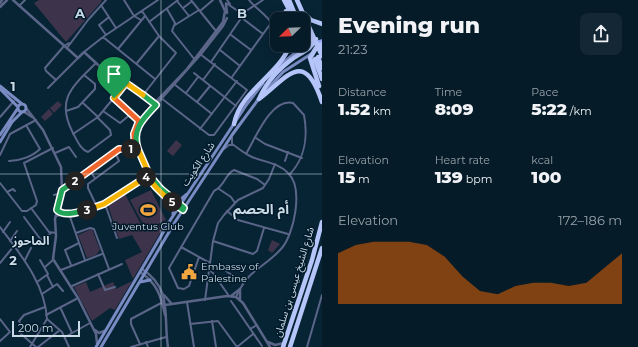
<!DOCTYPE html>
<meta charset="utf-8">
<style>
body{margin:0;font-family:Montserrat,"Noto Sans Arabic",sans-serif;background:#132834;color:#f1f3f6;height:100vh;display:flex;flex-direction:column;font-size:15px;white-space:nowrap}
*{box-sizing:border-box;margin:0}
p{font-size:13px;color:#97a1a8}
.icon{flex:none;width:22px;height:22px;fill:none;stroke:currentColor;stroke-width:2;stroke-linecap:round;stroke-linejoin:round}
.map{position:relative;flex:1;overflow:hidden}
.panel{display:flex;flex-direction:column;background:#051b28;width:316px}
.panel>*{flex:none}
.needle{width:26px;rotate:247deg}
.tools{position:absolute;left:270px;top:12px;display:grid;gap:8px}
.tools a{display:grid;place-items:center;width:40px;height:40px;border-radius:8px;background:#051b28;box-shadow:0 2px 10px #0003,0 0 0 1px #263945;font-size:20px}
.scale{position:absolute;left:12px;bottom:10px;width:68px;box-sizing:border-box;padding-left:4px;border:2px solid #cbdbe6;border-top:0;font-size:11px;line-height:14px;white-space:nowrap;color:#cbdbe6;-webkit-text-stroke:3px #001a2b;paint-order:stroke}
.pin{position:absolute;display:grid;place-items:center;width:34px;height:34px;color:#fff;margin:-41px -17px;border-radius:50% 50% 50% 0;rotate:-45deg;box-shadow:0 0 4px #0007}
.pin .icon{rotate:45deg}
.km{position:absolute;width:20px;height:20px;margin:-10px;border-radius:50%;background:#222;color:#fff;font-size:11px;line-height:20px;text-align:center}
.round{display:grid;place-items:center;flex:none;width:42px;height:42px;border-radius:8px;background:#132834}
.overview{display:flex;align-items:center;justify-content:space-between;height:68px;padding:0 16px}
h1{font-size:22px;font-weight:800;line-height:30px}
.metrics{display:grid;grid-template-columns:repeat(3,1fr);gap:6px;height:68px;padding:4px 16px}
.metrics div{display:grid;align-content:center}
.metrics b{font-size:17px;font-weight:800}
.metrics small{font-size:11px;font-weight:400}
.metrics p{font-size:11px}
.chart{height:112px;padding:8px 16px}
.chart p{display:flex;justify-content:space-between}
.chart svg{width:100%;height:72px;margin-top:4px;fill:#b45309;opacity:.7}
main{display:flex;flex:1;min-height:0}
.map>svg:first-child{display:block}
</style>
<main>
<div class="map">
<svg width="322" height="347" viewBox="0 0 322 347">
<rect width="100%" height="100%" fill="#072435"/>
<path fill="#3d334a" d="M39,0h62l1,1 -36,41 -32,-39z
M58,101l4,4 -8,8 -4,-5z
M49,109l4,5 -8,7 -4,-4z
M176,140l6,5 -9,11 -6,-5z
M151,190l15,30 -20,10 -16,-30z
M125,194l20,38 22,-11 -34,58 -8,-19 17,-8 -10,-17 -13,4 -11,-34z
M92,229l8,21 -4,5 -9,3 -9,-23z
M272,240l8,4 -8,9 -4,-3z
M132,281l-17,29 -5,-2 -18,13 -18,-34 12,-5 4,10 23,-10 3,7z"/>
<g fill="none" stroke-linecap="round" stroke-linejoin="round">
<path stroke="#243f50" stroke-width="4.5" stroke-dasharray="4.5 2" stroke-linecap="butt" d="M304,34l9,22"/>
<path stroke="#5a6588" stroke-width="2" d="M124,0l10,16 7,4
M191,0l25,31
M227,0l3,4
M177,1l12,15
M226,3l18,12
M101,5l15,23
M19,6l6,-6
M183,8l8,-6
M167,9l8,14 -3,8 23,29
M142,11l17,25 17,17 -33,42
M200,11l13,-11
M242,18l21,16
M149,22l29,-22
M175,25l24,-15
M106,35l-7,-10 10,-8
M231,35l20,15
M103,37l52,42
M67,48l21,-28 18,-20
M118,49l27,-33
M220,50l20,16
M84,52l19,-15 55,-37
M211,62l35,-51 17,-11
M96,63c-23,23 -41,36 -23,70 4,7 7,16 15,19l23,-17 -1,-5 -13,-13
M137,63l22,-27
M194,73l42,33
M232,77l39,-54c-2,-6 -17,-16 -22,-23
M56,80l-10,-9 -1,-3 19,-22 5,-3
M203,80l12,-16
M174,84l38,30
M48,88l30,-30
M186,93l12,-16
M115,98l25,23
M161,98l48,37h5l33,-45 -47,-36
M197,102l13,-16
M83,103l15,14
M66,111l12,-4 17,-18v-5l-11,-9
M103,111l17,12 12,-10
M0,117l14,-16
M200,129l37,-48
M73,134l25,-17 28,-34
M232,137v7c6,4 13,10 20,13 12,5 27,6 36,16 16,15 6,62 -7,76 -19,21 -32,19 -45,48
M256,138l9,6 37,14
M224,149l5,-4h4
M55,153l14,-6 7,10
M246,154c10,-17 25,-56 47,-51l11,12c4,21 1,43 -14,59
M0,155l10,-21 26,-14
M9,161c11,0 24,-5 31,-12l-14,-24
M285,161l3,-9
M89,170l6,8
M138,181l10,-5
M0,183l22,28h5l9,-6 1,-4 -13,-38 29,-15
M219,189l12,8 4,6
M62,190l57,-41h16
M7,192l6,-3 2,2
M54,195l7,-2
M105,204l12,34
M97,207l-9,-19v-4l31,-23 -4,-9
M31,208l18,24 7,1
M57,210l4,3 8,1
M227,211l11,9 50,14
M69,214l16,46
M56,216l30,-6 19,-6 42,-31
M24,217l17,23
M0,227c20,27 45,56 47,92l-17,28
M3,232l7,-10
M76,233l14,-5 4,1 15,40
M10,241l7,-10
M213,241l40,13 4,-3 7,-23
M38,243l13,-10
M181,247l29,16
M17,250l7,-10
M199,257l-10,29 -5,3 -6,-1 -9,-20 45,-77c11,-5 11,-17 20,-21l23,9 8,6
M25,260l6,-12
M0,263l14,-17
M71,265l-6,-15 14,-7
M45,267l8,-7
M61,270l41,-16
M209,270l4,3 16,23
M226,271l17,12
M98,274l7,16 10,-3
M47,275l6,12
M37,282l11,-8 -8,-14
M72,286l50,-22
M42,294l15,-10 6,7
M205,300l8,-59 5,-18 6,-8 14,-15 25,-12 6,-9 6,-15
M231,301l31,45
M187,302l7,45
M61,309l11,24
M46,315l32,-17
M0,319l10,13 -10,9
M47,319l15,13 7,15
M212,321l4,26
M190,324l28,-3 19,26
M250,329l7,-4
M65,337l25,-14
M146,342l2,5
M140,344l-9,-20v-5l32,-17
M36,347l-16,-14 2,-7 -3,-5 5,-6 21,-8
M38,347l22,-17
M131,347l35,-10
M237,347l16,-13
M307,347l15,-52"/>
<path stroke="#5a6588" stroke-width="2.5" d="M13,0l65,58 6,-6 23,21 47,30
M0,3l2,-3
M226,4l1,9
M0,7l7,-7
M26,108l17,22 18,37 1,23 -7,29 1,17 -3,23 25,39 18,36 1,9
M23,111l9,6
M184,208l-23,-19 -9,-10 -15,-32 -1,-16 10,-15 55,-62 22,-28 4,-8
M183,210l-21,-16 -12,-14 -15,-31 -1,-14 3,-11 7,-10 43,-45 36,-47 2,-11 -5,-11
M142,269c31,20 21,47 26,78
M140,272c17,11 21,24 25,43
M240,289v11
M164,295l7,8
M231,296l9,-7
M163,307l2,-2 62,-9 9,1 7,6 27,44
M95,330l4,3 5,-2
M268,342l7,3 9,-2"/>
<path stroke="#7a8bc3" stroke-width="3" d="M279,66l15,-12 13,-7
M0,86l22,18
M0,89l18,18
M264,93l19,-21 28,-18
M18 108a4 4 0 1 1 8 0a4 4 0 1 1-8 0Z
M0,135l18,-27
M0,142l12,-20 10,-10
M171,197l9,3 7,-6
M169,199l5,7 -1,8
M140,282l10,-2
M96,347l75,-128 76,-115 16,-21
M101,347l74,-125 57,-87 28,-38"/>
<path stroke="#93a8f1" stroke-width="3.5" d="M315,43l7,-2"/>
<path stroke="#b5c5fa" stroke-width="4.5" d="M284,0l10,19
M289,0l8,19
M297,0l25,56
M286,11l3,8
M305,14l6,6 11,4
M303,21l5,11
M318,57l4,11
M315,59l7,20
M319,86l-9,-28 6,-10 6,-4
M260,97c7,-16 21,-30 35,-40 8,-5 16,-8 21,-18
M259,99c29,-22 45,-51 63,3
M234,124c6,-33 45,-49 56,-79
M283,347l29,-87 10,-38
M290,347l32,-99"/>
<path stroke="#b5c5fa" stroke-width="4.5" d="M303,32l19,16"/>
</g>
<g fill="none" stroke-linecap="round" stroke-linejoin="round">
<defs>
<path id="split-1" d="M114,98l25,23 -5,13 1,16 -4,-1"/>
<path id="split-2" d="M75,181l44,-32h12"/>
<path id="split-3" d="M75,181l-13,9 -5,20c7,7 21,2 30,0"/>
<path id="split-4" d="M87,210l17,-6 42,-27"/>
<path id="split-5" d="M146,177l4,-1 11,13 23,19 -1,2 -11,-8"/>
<path id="split-6" d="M138,149l10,23 -2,2c7,12 16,20 26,28"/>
<path id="split-7" d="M138,149c-7,-20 6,-31 18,-44l-13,-10"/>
<path id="split-8" d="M114,98l12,-15 17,12"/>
</defs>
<use href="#split-1" stroke="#fff" stroke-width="8"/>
<use href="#split-2" stroke="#fff" stroke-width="8"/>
<use href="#split-3" stroke="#fff" stroke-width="8"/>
<use href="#split-4" stroke="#fff" stroke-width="8"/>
<use href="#split-5" stroke="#fff" stroke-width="8"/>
<use href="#split-6" stroke="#fff" stroke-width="8"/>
<use href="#split-7" stroke="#fff" stroke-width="8"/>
<use href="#split-8" stroke="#fff" stroke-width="8"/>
<use href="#split-1" stroke="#f0652b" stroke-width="5"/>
<use href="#split-2" stroke="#f0652b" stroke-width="5"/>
<use href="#split-3" stroke="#22a559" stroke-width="5"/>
<use href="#split-4" stroke="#f5b400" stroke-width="5"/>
<use href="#split-5" stroke="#22a559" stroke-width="5"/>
<use href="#split-6" stroke="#f5b400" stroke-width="5"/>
<use href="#split-7" stroke="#22a559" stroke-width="5"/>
<use href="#split-8" stroke="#f5b400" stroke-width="5"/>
</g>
<path fill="none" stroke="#cbdbe6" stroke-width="1" stroke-opacity="0.55" d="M161,0v347M0,174h322"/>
<defs>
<symbol id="stadium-bare" viewBox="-9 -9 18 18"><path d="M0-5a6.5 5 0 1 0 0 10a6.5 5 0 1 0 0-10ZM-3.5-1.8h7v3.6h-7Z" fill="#f1a63f" stroke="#001a2b" stroke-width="2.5" paint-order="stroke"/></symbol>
<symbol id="civic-bare" viewBox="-9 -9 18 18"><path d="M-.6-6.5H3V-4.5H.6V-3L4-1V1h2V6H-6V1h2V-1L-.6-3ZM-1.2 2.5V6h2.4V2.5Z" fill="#f1a63f" stroke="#001a2b" stroke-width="2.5" paint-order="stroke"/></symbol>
</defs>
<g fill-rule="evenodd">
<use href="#stadium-bare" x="137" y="199" width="22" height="22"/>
<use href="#civic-bare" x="178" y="261" width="22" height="22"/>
</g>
<g text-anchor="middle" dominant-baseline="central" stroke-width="3" stroke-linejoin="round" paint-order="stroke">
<g font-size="10" fill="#cbdbe6" stroke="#001a2b">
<text transform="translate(198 164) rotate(-56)">شارع الكويت</text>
<text transform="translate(294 282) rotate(-73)">شارع الشيخ عيسى بن سلمان</text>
</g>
<g font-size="10" fill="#cbdbe6" stroke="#001a2b">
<text x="148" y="226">Juventus Club</text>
<text x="201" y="266" text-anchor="start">Embassy of<tspan x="201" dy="12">Palestine</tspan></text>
</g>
<g font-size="12" font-weight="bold" fill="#cbdbe6" stroke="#001a2b">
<text x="31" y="240">الماحوز</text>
</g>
<g font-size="14" font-weight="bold" fill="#cbdbe6" stroke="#001a2b">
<text x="261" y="209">أم الحصم</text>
</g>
</g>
<g font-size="13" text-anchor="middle" font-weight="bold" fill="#cbdbe6" stroke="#001a2b" stroke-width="3" stroke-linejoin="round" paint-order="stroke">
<text x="80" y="18">A</text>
<text x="242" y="18">B</text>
<text x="13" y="91">1</text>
<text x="13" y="265">2</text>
</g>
</svg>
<div class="tools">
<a><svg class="needle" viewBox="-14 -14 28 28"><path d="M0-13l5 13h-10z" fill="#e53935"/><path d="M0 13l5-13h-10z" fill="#97a1a8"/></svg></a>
</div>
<div class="scale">200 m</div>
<div class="pin" style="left:114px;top:98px;background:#1e9e55"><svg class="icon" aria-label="arrive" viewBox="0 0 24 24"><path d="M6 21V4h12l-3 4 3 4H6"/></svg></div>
<b class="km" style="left:131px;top:149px">1</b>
<b class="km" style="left:75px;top:181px">2</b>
<b class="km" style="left:87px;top:210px">3</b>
<b class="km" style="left:146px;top:177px">4</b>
<b class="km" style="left:172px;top:202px">5</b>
</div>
<section class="panel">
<div class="overview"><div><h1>Evening run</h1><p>21:23</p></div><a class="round"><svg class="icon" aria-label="share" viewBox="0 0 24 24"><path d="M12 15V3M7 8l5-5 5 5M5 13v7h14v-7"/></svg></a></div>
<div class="metrics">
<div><p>Distance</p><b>1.52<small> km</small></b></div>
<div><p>Time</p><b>8:09</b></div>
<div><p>Pace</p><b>5:22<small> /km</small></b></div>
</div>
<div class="metrics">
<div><p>Elevation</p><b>15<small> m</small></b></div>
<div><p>Heart rate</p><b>139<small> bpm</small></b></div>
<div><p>kcal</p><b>100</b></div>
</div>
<div class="chart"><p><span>Elevation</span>172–186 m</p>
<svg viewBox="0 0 160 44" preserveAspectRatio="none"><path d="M0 44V13L10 8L20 6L30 6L40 6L50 8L60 15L70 27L80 36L90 38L100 33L110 31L120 31L130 33L140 31L150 22L160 13V44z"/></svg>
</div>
</section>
</main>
